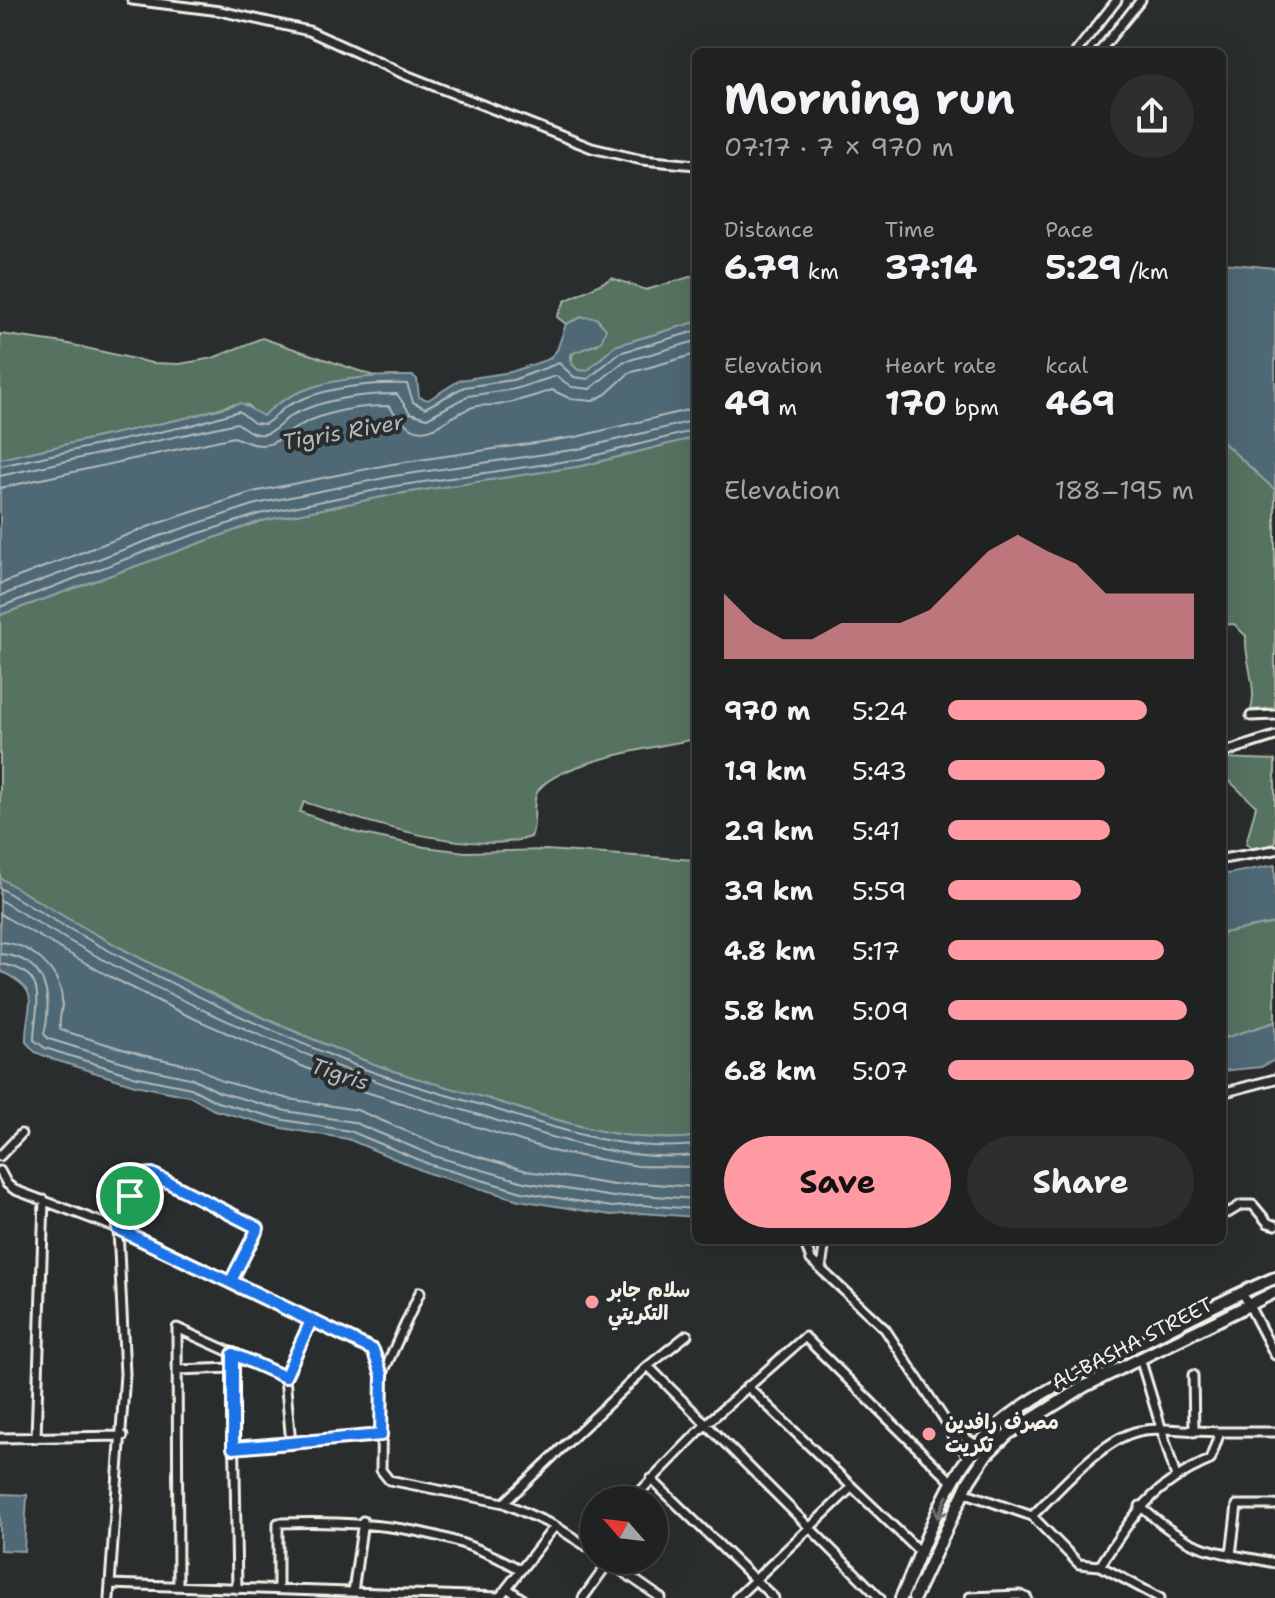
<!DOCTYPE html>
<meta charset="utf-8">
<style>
body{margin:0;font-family:"Shantell Sans","Playpen Sans Arabic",sans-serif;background:#2d2f2f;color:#f1f3f6;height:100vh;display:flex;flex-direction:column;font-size:30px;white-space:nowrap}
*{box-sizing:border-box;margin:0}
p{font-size:26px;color:#a2a4a5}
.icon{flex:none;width:44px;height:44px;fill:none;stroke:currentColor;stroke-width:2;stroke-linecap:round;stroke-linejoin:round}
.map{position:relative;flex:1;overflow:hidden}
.panel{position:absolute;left:692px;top:48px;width:534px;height:1196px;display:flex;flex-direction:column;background:#202222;border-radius:12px;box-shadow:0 8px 32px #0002,0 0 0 2px #3d3f40}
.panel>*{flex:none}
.needle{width:52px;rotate:298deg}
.fabs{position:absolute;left:580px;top:1486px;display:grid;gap:16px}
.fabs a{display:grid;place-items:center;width:88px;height:88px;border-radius:50%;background:#202222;box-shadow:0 8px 32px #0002,0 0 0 2px #3d3f40;font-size:40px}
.pin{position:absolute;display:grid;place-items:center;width:68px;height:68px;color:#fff;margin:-34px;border:4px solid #fff;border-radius:50%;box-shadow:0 2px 8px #0007}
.round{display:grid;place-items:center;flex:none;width:84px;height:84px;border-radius:42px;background:#2d2f2f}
.head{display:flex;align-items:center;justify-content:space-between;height:136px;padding:0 32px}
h1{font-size:44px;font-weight:700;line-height:60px}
.stats{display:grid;grid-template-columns:repeat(3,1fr);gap:12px;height:136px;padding:8px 32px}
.stats div{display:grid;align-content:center}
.stats b{font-size:34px;font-weight:700}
.stats small{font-size:22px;font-weight:400}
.stats p{font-size:22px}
.chart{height:224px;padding:16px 32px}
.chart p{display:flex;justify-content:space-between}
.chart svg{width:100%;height:144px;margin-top:8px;fill:#ff9aa2;opacity:.7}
.primary-button{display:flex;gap:16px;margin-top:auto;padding:16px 32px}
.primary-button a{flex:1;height:92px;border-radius:48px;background:#ff9aa2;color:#111;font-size:32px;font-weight:700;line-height:92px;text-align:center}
.primary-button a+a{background:#2d2f2f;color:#f1f3f6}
ul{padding:0 32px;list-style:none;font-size:26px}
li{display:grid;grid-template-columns:128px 96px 1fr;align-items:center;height:60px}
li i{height:20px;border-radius:10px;background:#ff9aa2}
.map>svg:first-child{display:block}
</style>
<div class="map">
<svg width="1275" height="1598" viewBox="0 0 1275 1598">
<rect width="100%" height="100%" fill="#2a2d2e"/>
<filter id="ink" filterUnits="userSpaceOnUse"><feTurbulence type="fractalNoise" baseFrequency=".0125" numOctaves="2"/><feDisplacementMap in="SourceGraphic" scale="16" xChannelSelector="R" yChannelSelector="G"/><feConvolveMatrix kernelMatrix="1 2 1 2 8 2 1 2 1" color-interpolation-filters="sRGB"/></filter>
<g filter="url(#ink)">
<path fill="#577260" stroke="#a6b2a4" stroke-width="2" d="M696,275v47l-81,24 -28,25 -9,-1 -7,-7 2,-11 25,-8 2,-23 -18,-4 -16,7 -9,-7 8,-16 47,-23 34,12z
M0,334l64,9 88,20 28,1 33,-6 49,-20 115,39c-42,3 -83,9 -114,39l-8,-2 -7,-9 -15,-1 -43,13 -190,42z
M696,437v302c-31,6 -150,24 -160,56 -4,13 1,28 -5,42 -60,20 -168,-16 -227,-35l-4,10 58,21 67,14 40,5 80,-2 151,10v277c-71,8 -140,-17 -207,-38 -44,-13 -90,-24 -133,-42 -123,-50 -243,-108 -356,-179v-263l261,-94 136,-27 185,-28z
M1222,441l53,49v218l-24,2c7,-24 -7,-50 -5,-74l-12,-12 -12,1z
M1222,758l53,2v85l-19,6 -10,-7 10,-38 -34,-32z
M1275,923v99l-53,17v-106z"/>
<path fill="#4f6874" stroke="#919fa2" stroke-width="2" d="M1222,263l53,5v222l-53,-49z
M582,317l14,1 10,11 -5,13 -30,12v9l7,7 9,1 28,-25 81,-24v115l-114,29 -185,28 -136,27 -261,94v-156l190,-42 50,-14 23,13c38,-37 99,-41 150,-40l4,3 2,18 9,3 32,-20 51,-8 38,-13 8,-9 9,-26z
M1275,865v58l-53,10v-58z
M0,878c113,71 233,130 356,179 43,18 89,29 133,42 67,21 136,46 207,38v80l-55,-4 -30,2 -92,-15 -91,-27 -80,-34 -66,-11 -68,-18 -25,-14 -54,-11 -80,-25 -20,-8 -9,-10c-1,-38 20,-50 -26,-71z
M1275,1022v38l-14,7 -39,4v-32z
M0,1494l27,1 -3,56 -24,-1z"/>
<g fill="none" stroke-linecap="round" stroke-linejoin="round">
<path stroke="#b2baba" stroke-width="2" d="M0,466l192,-41 47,-14 15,12 11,1c9,-5 14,-14 24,-19 36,-18 79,-22 118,-21l6,18 12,6 39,-21 49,-7 46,-17 15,14 14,2 31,-26 77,-22
M0,476l237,-53c8,5 15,13 27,11 13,-2 19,-15 30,-20 31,-15 69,-20 103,-20l13,19 17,5 41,-22 47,-7 41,-13 16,11 18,2 33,-27 73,-21
M0,488l234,-51c44,21 44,-5 80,-18 23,-9 50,-13 75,-13 36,48 47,14 84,1 8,-3 17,-1 25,-2 19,-3 36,-9 54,-15l19,9 22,2 13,-7 23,-21 67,-19
M0,584l153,-59 100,-33 139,-28 184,-27 120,-29
M0,596l157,-59 99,-33 138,-28 185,-27 117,-29
M0,607l160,-61 99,-32 137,-28 185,-27 115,-29
M0,888c112,69 232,128 354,177 43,17 89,29 134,42 66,21 137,46 208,38
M0,900c150,93 313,165 482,216 69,21 141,47 214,39
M0,914l105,60 79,40 163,72 209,66 82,14 58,1
M0,942c29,1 60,27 62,57 1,11 -5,23 -1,31l81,25 55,12 25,14 67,18 68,11 82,35 88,26 87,14 27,-2 55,4
M0,954c47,4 53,43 44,80l5,5 90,28 55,12 25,13 67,19 67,11 81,34 90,26 89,15 28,-2 55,4
M0,964c53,7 34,45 34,76l11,8 92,29 54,11 26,14 67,18 66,11 81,34 91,27 90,15 29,-2 55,4"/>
<defs>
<path id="street" d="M132,0l88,11 89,20 97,44 186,73 50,12 54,5
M1076,52l41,-52
M1099,52l42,-52
M1251,716l24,-1
M1222,753l53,-17
M1222,859l53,-9
M1222,1093l53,-14
M0,1156l21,-22
M0,1171l7,13 8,6 115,43 243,117 9,25 -1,95 8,10 115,23 51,23 39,25
M1222,1209l6,4 13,-8h12l15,18 7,2
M804,1240l7,20 74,69 65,99 3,11 16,17
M821,1269l4,-29
M1242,1292l33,63
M233,1354l4,235
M1140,1358l36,119
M648,1366l232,232
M177,1370l56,-2
M382,1375l38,-83
M1193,1375l1,57
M747,1386l174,167
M950,1428l28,18
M0,1438l123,-2
M36,1438l8,-238
M291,1444l-6,-67 26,-56
M233,1448l148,-13
M651,1479l123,119
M963,1492l69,24 47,48 21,2 60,32
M632,1500l75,-77 98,-86 148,146
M504,1503l144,-137 39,-31
M1140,1506c54,48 67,43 135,57
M1032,1516c26,-25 71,-78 107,-85 25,-5 55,1 81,1
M1231,1555l6,-50h38
M606,1560l55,38
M1100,1566c32,-50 53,-82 110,-106l10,-28h55
M110,1584l390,13
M178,1586l-1,-258 108,49
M507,1588l14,10
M278,1590v-67c85,-3 167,3 243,47
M353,1592l10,-71
M970,1597l50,-2 7,3
M109,1598l16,-224 -7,-145 12,-33 12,-21 10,-1 106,54 -27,53
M499,1598l56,-72
M583,1598l26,-36
M736,1598l116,-111"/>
<path id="secondary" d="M901,1598c21,-46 38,-102 69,-143 41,-54 114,-83 173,-113 44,-22 86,-45 132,-64
M914,1598l55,-117 17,-26 22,-21 77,-48 190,-94"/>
</defs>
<use href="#street" stroke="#f4f1e8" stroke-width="13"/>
<use href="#secondary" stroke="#f4f1e8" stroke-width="16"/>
<use href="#street" stroke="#2a2d2e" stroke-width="7"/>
<use href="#secondary" stroke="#2a2d2e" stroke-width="10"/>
</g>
<defs><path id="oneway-shaft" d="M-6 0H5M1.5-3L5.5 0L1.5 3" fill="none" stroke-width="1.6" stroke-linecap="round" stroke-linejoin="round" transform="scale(2)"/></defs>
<use stroke="#71726f" href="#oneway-shaft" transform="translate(942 1507) rotate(115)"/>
</g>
<g fill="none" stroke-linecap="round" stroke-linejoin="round" filter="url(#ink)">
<defs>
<path id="route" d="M130,1196l-12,33 193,92 -26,56 -52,-23v94l148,-13 1,-60 -9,-25 -142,-69 27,-53 -106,-54 -10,1 -12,21"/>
</defs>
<use href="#route" stroke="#fff" stroke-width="16"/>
<use href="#route" stroke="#1a73e8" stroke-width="10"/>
</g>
<g fill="#ff9aa2" stroke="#2a2d2e" stroke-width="3">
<circle cx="592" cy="1302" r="8"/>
<circle cx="929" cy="1434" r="8"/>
</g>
<g text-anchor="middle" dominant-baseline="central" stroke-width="8" stroke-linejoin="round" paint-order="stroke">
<g font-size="20" font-weight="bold" fill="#f4f1e8" stroke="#2a2d2e" text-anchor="start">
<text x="608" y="1290">سلام جابر<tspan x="608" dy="23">التكريتي</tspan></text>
<text x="945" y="1422">مصرف رافدين<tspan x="945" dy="23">تكريت</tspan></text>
</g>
<g font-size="20" fill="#f4f1e8" stroke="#2a2d2e">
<text transform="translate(1132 1343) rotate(-27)">AL-BASHA STREET</text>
</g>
<g font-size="22" font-style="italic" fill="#b2baba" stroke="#2a2d2e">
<text transform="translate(343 432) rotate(-10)">Tigris River</text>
<text transform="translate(340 1074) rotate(18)">Tigris</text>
</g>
</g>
</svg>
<div class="fabs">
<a><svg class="needle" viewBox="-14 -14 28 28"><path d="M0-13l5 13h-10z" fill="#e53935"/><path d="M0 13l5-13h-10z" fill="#a2a4a5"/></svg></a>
</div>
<div class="pin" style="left:130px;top:1196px;background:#1e9e55"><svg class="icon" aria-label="arrive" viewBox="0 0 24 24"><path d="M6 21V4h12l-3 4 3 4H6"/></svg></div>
<section class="panel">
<div class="head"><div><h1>Morning run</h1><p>07:17 · 7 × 970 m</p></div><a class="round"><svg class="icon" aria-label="share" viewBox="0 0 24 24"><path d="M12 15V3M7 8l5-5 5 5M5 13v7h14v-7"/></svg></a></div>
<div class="stats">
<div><p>Distance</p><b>6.79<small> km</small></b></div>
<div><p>Time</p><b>37:14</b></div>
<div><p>Pace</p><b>5:29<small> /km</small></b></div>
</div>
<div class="stats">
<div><p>Elevation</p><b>49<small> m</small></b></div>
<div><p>Heart rate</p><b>170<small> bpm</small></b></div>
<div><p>kcal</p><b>469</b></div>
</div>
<div class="chart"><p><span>Elevation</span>188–195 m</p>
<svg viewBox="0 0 160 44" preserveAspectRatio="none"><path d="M0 44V24L10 33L20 38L30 38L40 33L50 33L60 33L70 29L80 20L90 11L100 6L110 11L120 15L130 24L140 24L150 24L160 24V44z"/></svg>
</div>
<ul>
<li><b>970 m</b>5:24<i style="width:81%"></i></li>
<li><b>1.9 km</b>5:43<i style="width:64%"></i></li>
<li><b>2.9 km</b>5:41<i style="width:66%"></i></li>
<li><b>3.9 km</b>5:59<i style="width:54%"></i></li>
<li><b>4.8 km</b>5:17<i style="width:88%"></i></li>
<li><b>5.8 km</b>5:09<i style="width:97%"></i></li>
<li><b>6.8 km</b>5:07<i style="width:100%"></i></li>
</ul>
<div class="primary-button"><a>Save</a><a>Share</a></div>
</section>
</div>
